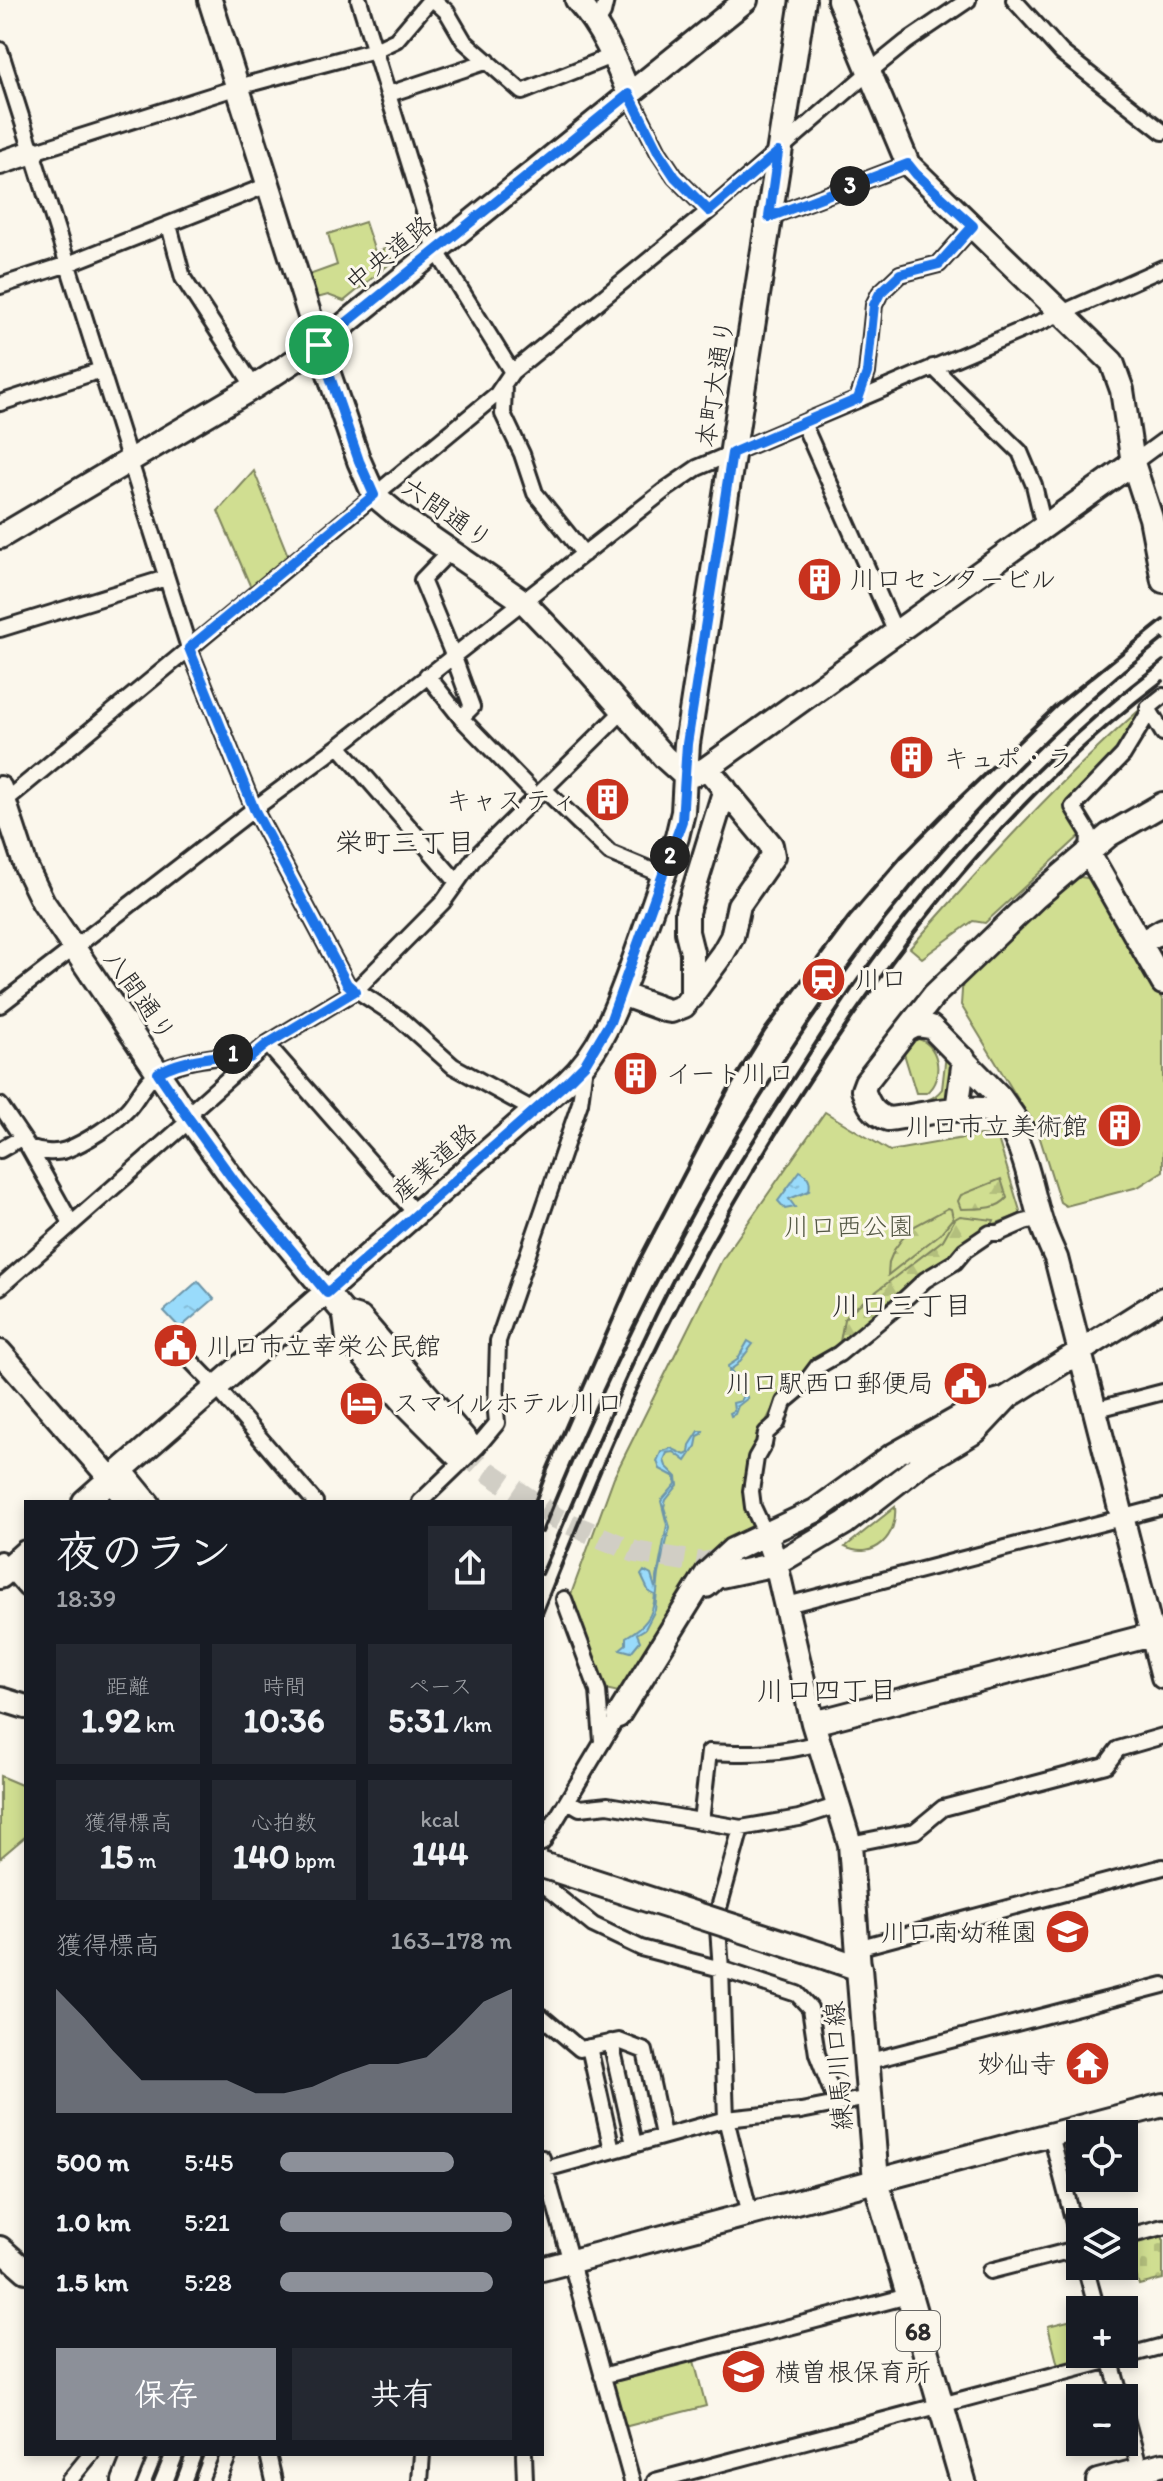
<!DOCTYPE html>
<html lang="ja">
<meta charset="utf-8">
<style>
body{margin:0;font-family:Itim,"Klee One",sans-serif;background:#242831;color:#f1f3f6;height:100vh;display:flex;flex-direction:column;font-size:30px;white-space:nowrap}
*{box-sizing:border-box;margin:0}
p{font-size:26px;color:#9ea1a6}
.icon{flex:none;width:44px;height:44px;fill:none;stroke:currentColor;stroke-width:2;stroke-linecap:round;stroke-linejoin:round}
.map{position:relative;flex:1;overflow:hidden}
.drawer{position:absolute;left:24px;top:1500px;width:520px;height:956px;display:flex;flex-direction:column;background:#171b24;border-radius:0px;box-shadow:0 4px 12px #0003}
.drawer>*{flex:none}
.tools{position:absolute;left:1066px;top:2120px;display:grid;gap:16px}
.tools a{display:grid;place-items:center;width:72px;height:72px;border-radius:0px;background:#171b24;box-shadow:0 4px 12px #0003;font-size:40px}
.pin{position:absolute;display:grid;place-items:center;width:68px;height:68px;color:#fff;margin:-34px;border:4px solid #fff;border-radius:50%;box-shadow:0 2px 8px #0007}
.km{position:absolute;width:40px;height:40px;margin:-20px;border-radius:50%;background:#222;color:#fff;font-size:22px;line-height:40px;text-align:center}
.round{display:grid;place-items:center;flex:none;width:84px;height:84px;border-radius:0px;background:#242831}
.head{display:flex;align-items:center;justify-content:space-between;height:136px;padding:0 32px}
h1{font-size:44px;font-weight:700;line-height:60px}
.figures{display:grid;grid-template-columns:repeat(3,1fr);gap:12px;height:136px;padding:8px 32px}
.figures div{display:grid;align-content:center;border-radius:0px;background:#242831;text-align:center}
.figures b{font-size:34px;font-weight:700}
.figures small{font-size:22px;font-weight:400}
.figures p{font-size:22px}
.chart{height:224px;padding:16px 32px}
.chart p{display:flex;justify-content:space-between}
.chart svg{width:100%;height:144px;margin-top:8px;fill:#8c9099;opacity:.7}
.action{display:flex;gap:16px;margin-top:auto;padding:16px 32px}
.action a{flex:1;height:92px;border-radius:0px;background:#8c9099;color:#fff;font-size:32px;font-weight:700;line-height:92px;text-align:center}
.action a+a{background:#242831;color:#f1f3f6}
ul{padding:0 32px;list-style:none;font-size:26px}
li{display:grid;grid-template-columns:128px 96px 1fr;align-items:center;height:60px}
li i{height:20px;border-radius:10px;background:#8c9099}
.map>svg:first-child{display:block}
</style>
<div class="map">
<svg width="1163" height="2481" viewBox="0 0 1163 2481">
<defs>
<pattern id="forest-firs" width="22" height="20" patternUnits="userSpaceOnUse" patternTransform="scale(2)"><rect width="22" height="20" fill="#d0de91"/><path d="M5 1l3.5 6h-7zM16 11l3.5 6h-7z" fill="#b3bf7d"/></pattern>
<pattern id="cemetery-stones" width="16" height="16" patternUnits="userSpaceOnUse" patternTransform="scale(2)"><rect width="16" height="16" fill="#d0de91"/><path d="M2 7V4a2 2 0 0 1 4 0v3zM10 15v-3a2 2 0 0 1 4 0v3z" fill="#b3bf7d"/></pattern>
<pattern id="water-ripples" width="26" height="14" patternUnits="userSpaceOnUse" patternTransform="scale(2)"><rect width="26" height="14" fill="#99dbfb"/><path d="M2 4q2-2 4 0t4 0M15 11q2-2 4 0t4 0" fill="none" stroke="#84bcd7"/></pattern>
</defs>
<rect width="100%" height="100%" fill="#fbf7ec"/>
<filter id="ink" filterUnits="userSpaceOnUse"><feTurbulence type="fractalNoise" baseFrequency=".0125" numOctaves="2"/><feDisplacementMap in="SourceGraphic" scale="16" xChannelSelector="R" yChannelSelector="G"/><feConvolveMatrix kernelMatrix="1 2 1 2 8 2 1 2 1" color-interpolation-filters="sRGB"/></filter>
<g filter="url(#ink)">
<path fill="#d0de91" stroke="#7e845e" stroke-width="2" d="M365,222l10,30 13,-4 4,14 -48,39 -16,-6 -11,3 -8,-23 28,-10 -9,-31z
M254,471l35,87 -37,32 -34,-79z
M1144,706v4l-26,41 -52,53 17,29 -98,90 -12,-2 -51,37 -12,-10c74,-84 149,-168 234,-242z
M1074,876l19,3 5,4 65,118v170l-25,16 -72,19 -6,-4 -22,-70 -77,-127 2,-29z
M913,1038c27,2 32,41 13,55h-10l-14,-46z
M946,1054l8,2 -3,43 -47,9 1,-4c15,-2 27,-2 37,-15z
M825,1112l65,39 90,-16 11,1 8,6 22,72 -29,11 -85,64 -93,73 -37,37 -26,53 1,77 -129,164 -18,-4 -35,-92 44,-120 108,-217z
M895,1507c3,29 -21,54 -50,40z
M0,1776l26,11v49l-26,22z
M1080,2318v36h20l-42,12 -10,-40z
M693,2357l13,49 -82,21 -13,-45 2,-4z"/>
<path fill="url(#forest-firs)" stroke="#7e845e" stroke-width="2" d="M1001,1179l6,19c-11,13 -30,10 -46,11l-3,-8 3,-6z
M948,1208l3,1 2,9 -13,16 -52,41 1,-13 5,-12 8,-11 9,-11z
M960,1216l34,4 -2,5 -152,117 4,-23 7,-8 92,-71 12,-21z"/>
<path fill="url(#cemetery-stones)" stroke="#7e845e" stroke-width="2" d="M1163,2236v43l-24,6 -11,-40z"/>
<path fill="url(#water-ripples)" stroke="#6d95a8" stroke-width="2" d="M800,1171c9,5 11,10 9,20l-20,8 6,8 -10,2 -7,-8z
M198,1281l16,18 -34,29 -16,-17z
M748,1341l5,3 -16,21 -7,5 6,7 -1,7 13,14 -10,8 -3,8 -4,2 -1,-3 4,-2 -1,-8 8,-2 2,-4 -10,-10c-1,-8 -4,-13 -5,-21l9,-6z
M699,1431h4l-1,3 -4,2 -2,10 -10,15 -12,-9 -7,1 -3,7 2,6 11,11 1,8 -12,15 -2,7 6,20 -11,47 -4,36 -10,19 -8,5 3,7 -9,11 -11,-3 6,-5v-7c19,-11 27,-20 29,-42l-6,-3 -8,-17 3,-4 7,4 4,13 12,-63 -6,-24 15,-17 -1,-7 -15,-8 -3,-8 4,-9 10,-4 14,7 4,-2 1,-8z"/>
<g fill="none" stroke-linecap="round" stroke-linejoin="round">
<path stroke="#d1cec5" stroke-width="22" stroke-dasharray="22 11" stroke-linecap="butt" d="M462,1450l19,17 52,35
M542,1508l14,10 79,34 68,11 49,-10 44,-15"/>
<defs>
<path id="street" d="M359,0l77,250 76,122
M434,0l13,12 17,29 58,51 92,-37
M1014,0l48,53 101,79
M596,24l7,-11 3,-13
M0,50l189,598 65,161 93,175 52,34 54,48 82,45
M389,94l99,-33
M629,94l30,59 16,24 34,34
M33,152l205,-65 137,-37 21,-10 34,-40
M769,217l139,-53
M169,225l14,53 71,109
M0,286l68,-22 200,-79
M933,367l87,85 14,33 10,42
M504,384l-1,30 19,40 13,39 49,61
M858,399l9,-26 7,-68 6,-12 20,-19 39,-10 34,-38
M0,403l101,-33
M803,423l93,210
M1133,463l30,-22
M450,551l-28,29 31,75 19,52 -11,11 68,70
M0,629l166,-51
M427,675l34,43
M1163,696l-15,12 15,25
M339,746l118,136
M545,790l65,63 53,22
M0,805l497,-411 15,-22 197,-161 160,-139 37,-30 62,-42
M1088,852l1,-19 -16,-26 50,-52 26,-43
M0,1005l254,-196 85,-63 326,-256 32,-22 365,-155 101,-45
M267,1044l149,170
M0,1105l29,43 42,75
M29,1148c10,4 26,6 37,2 20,-8 47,-25 62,-41 10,-11 15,-25 27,-34 20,-14 72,-23 95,-17
M0,1150l21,-12
M0,1287l190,-167 5,-12 72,-64 88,-53 88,-89 32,-45 148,-146
M189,1359l28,29 98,114
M1094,1410l69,-18
M460,1464l-58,-58 -58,-66 -4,-32 23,7 114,132
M124,1468l28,34
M420,1502l57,-55 20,-24 -1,-11 2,-71 82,-238 5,-38
M766,1535l-13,-28 -2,-16 5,-33 8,-14 2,-11 11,-10 7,-21 19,-16 15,-20 21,-12 56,-46 30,-28 30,-18 10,-12 25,-17h9l25,-11 16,-4
M0,1559l26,30
M564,1599l34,92 4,50
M787,1605l376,-98
M568,1801l12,7 28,-3 133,23 58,-10 40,-13
M701,1821l8,-69c41,2 70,2 110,-9
M741,1828l-24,87 4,54 5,150 24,95
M542,1843l76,-127
M850,1844l65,-13 28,-23 163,-43 12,-16 45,-13
M542,1884l51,41 48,23 80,21 76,25 13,14 7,46 20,51
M857,1948l306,-81
M542,2017l38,32 39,-8 26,10 18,84
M611,2042l23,102
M589,2047l23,103
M866,2062l297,-77
M1051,2135l29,111
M542,2158l90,323
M546,2169l180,-50 75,-8 67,-13
M1124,2237l39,-10
M1085,2266l12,44
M990,2271l90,-23
M1109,2354l12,44
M602,2376l306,-80
M1124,2411l16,59
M268,2454l6,27
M524,2454l1,27
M69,2481l22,-27
M218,2481l11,-27
M420,2481l2,-27
M655,2481l508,-135"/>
<path id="secondary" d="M210,0l109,345 40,116 15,34 24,20 126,87 48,50 92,105 21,19
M577,0c25,28 38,59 52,94
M839,0l69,164 204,198 10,28 11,73 18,55 12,63
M0,163l33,-11
M0,537l254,-150 65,-42 427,-345
M685,776l8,-1 14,-7 426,-305
M0,788l26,79 17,35 147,218 45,62 189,227 38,41
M1163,804l-54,31 -73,62 -102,98 -68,87 -3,8c5,14 10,24 25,29 30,-3 63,-13 93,-10 42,6 48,77 59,109 4,14 10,27 16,40l107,419
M1088,852l75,131
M1141,943l22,-13
M621,994l44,16 6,1 13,-5 39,-53 9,-16 7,-32 34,-49 -2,-11 -64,-77
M692,997v-45l-5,-20v-20l38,-123
M907,1030l10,-5 14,2 69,70 21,30
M957,1110l7,-51
M0,1352l111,127 456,-397c37,-34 52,-82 69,-128 14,-39 27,-78 41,-117l6,-25 2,-36
M995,1405l168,-106
M766,1535l10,29 37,159 37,121 9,124
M706,1586l10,-9 60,-13 69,-41 76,-59 55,-33 31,-33
M0,1699l26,8
M618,1716l89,-143 25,-23 83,-39 75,-54 92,-52 25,-7
M813,1723l350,-91
M0,2248l26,23
M542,2269l621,-164
M124,2481l11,-27
M1098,2481l65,-17"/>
<path id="primary" d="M685,776l2,-32 116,-744
M85,1502l26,-23 19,23
M0,1576l26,-23
M830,1958l29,10 17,213 87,300"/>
</defs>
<use href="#street" stroke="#2b2b2b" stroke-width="20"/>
<use href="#secondary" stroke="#2b2b2b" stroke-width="28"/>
<use href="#primary" stroke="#2b2b2b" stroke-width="30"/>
<use href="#street" stroke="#fbf7ec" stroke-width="14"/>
<use href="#secondary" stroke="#fbf7ec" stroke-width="22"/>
<use href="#primary" stroke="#fbf7ec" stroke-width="24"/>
<path stroke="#2b2b2b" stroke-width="4" d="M535,1502l12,-32 90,-206 91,-174 37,-60 84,-113 52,-60 45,-46 111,-106 106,-85
M542,1532c138,-339 328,-664 621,-893
M542,1574c48,-111 92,-223 150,-330 31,-56 66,-111 101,-165 30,-47 60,-95 95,-140 79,-103 172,-199 275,-278
M542,1614c26,-65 52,-131 81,-195 64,-141 142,-276 230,-403 87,-125 188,-243 310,-335
M153,2481l11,-27
M175,2481l10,-27
M193,2481l10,-27"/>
<defs>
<path id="primary-bridge" d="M542,1865l288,93"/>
</defs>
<use href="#primary-bridge" stroke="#2b2b2b" stroke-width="30" stroke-linecap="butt"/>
<use href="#primary-bridge" stroke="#fbf7ec" stroke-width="24"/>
</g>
</g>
<g fill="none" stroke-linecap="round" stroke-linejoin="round" filter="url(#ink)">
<defs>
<path id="route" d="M629,94l30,59 16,24 34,34 69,-59 -9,65 139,-53 8,10 57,52 -34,38 -39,10 -20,19 -6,12 -7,68 -9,26 -126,54 -45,291 -5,77 -72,201 -25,42 -18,18 -240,211 -92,-111 -45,-62 -32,-47c21,-13 69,-21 92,-15l17,-14 88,-53 -8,-7 -93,-175 -65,-161 185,-153 -15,-34 -40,-116z"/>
</defs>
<use href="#route" stroke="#fff" stroke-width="16"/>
<use href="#route" stroke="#1a73e8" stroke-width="10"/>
</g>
<defs>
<symbol id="building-disc" viewBox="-11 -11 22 22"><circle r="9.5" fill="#c8321e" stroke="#fbf7ec"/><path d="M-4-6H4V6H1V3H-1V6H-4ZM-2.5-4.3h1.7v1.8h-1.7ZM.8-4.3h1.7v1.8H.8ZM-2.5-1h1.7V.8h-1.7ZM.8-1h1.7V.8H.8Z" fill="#fff"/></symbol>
<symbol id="station-disc" viewBox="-11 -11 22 22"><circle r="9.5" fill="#c8321e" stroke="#fbf7ec"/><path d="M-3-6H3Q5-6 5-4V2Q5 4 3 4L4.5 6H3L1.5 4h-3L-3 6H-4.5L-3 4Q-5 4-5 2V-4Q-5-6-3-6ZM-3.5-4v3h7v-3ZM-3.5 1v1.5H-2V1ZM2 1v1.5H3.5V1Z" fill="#fff"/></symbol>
<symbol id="civic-disc" viewBox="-11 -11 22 22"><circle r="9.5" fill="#c8321e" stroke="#fbf7ec"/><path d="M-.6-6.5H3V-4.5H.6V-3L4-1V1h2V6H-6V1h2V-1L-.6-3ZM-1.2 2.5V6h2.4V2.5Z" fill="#fff"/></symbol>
<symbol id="hotel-disc" viewBox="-11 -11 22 22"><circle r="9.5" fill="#c8321e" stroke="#fbf7ec"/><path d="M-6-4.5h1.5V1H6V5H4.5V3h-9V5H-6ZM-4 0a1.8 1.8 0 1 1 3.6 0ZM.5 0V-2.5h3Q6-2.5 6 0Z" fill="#fff"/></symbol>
<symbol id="school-disc" viewBox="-11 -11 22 22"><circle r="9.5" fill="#c8321e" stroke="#fbf7ec"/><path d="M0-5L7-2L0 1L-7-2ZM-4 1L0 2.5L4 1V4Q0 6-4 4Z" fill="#fff"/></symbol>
<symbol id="temple-disc" viewBox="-11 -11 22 22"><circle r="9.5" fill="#c8321e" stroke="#fbf7ec"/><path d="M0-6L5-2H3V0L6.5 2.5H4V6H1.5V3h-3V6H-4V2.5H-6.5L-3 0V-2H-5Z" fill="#fff"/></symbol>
</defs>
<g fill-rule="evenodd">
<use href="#building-disc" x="794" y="554" width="51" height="51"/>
<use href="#building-disc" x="886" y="732" width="51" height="51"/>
<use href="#building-disc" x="582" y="774" width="51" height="51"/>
<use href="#station-disc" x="798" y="954" width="51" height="51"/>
<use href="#building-disc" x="610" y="1048" width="51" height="51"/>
<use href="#building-disc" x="1094" y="1100" width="51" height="51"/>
<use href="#civic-disc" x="150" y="1320" width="51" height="51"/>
<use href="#civic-disc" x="940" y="1358" width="51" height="51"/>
<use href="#hotel-disc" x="336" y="1378" width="51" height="51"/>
<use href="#school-disc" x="1042" y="1906" width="51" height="51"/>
<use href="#temple-disc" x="1062" y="2038" width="51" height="51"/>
<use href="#school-disc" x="718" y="2346" width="51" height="51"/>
</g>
<g text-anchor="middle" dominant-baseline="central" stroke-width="6" stroke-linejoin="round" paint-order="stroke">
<rect fill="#fbf7ec" stroke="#696865" stroke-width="2" x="896" y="2311" width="44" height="40" rx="6"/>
<g font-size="24" font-weight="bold" fill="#2b2b2b">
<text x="918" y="2331">68</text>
</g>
<g font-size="26" fill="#2b2b2b" stroke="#fbf7ec">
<text transform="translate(389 253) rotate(-39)">中央道路</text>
<text transform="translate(715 383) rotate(-81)">本町大通り</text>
<text transform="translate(447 513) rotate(35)">六間通り</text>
<text transform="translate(140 996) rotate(55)">八間通り</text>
<text transform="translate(434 1162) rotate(-41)">産業道路</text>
<text transform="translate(838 2066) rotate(-94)">練馬川口線</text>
</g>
<g font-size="26" fill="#2b2b2b" stroke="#fbf7ec" text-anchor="start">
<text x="850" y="579">川口センタービル</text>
<text x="943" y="758">キュポ・ラ</text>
<text x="577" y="800" text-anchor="end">キャスティ</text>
<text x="855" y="979">川口</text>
<text x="666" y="1073">イート川口</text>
<text x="1088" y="1126" text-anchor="end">川口市立美術館</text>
<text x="207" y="1346">川口市立幸栄公民館</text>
<text x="934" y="1383" text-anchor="end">川口駅西口郵便局</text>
<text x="393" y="1403">スマイルホテル川口</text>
<text x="1037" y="1932" text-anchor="end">川口南幼稚園</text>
<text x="1056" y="2064" text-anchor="end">妙仙寺</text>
<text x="775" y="2372">横曽根保育所</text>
</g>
<g font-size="26" fill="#545844" stroke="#fbf7ec">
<text x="849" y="1226">川口西公園</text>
</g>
<g font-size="28" fill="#2b2b2b" stroke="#fbf7ec">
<text x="405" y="842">栄町三丁目</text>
<text x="902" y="1305">川口三丁目</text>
<text x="827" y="1690">川口四丁目</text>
</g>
</g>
</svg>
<div class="tools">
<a><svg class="icon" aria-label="locate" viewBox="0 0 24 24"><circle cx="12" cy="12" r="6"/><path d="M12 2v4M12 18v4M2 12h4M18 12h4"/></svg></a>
<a><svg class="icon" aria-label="layers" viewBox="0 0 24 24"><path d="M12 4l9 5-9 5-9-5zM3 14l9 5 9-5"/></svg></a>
<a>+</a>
<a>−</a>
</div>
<div class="pin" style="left:319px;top:345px;background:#1e9e55"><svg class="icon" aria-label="arrive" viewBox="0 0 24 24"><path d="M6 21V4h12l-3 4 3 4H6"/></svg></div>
<b class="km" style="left:233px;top:1054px">1</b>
<b class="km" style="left:670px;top:856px">2</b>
<b class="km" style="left:850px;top:186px">3</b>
<section class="drawer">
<div class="head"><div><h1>夜のラン</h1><p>18:39</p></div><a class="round"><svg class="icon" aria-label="share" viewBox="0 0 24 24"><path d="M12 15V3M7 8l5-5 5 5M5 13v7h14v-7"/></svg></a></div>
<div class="figures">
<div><p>距離</p><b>1.92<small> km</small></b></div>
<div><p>時間</p><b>10:36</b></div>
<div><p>ペース</p><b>5:31<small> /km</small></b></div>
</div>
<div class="figures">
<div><p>獲得標高</p><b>15<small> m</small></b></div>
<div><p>心拍数</p><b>140<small> bpm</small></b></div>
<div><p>kcal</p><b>144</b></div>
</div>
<div class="chart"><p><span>獲得標高</span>163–178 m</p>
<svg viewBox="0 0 160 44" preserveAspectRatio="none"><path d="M0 44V6L10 15L20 25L30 34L40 34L50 34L60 34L70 38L80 38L90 36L100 32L110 29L120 29L130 27L140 19L150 10L160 6V44z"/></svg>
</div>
<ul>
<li><b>500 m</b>5:45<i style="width:75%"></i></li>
<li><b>1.0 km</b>5:21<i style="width:100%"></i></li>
<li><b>1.5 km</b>5:28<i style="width:92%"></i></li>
</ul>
<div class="action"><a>保存</a><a>共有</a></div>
</section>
</div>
